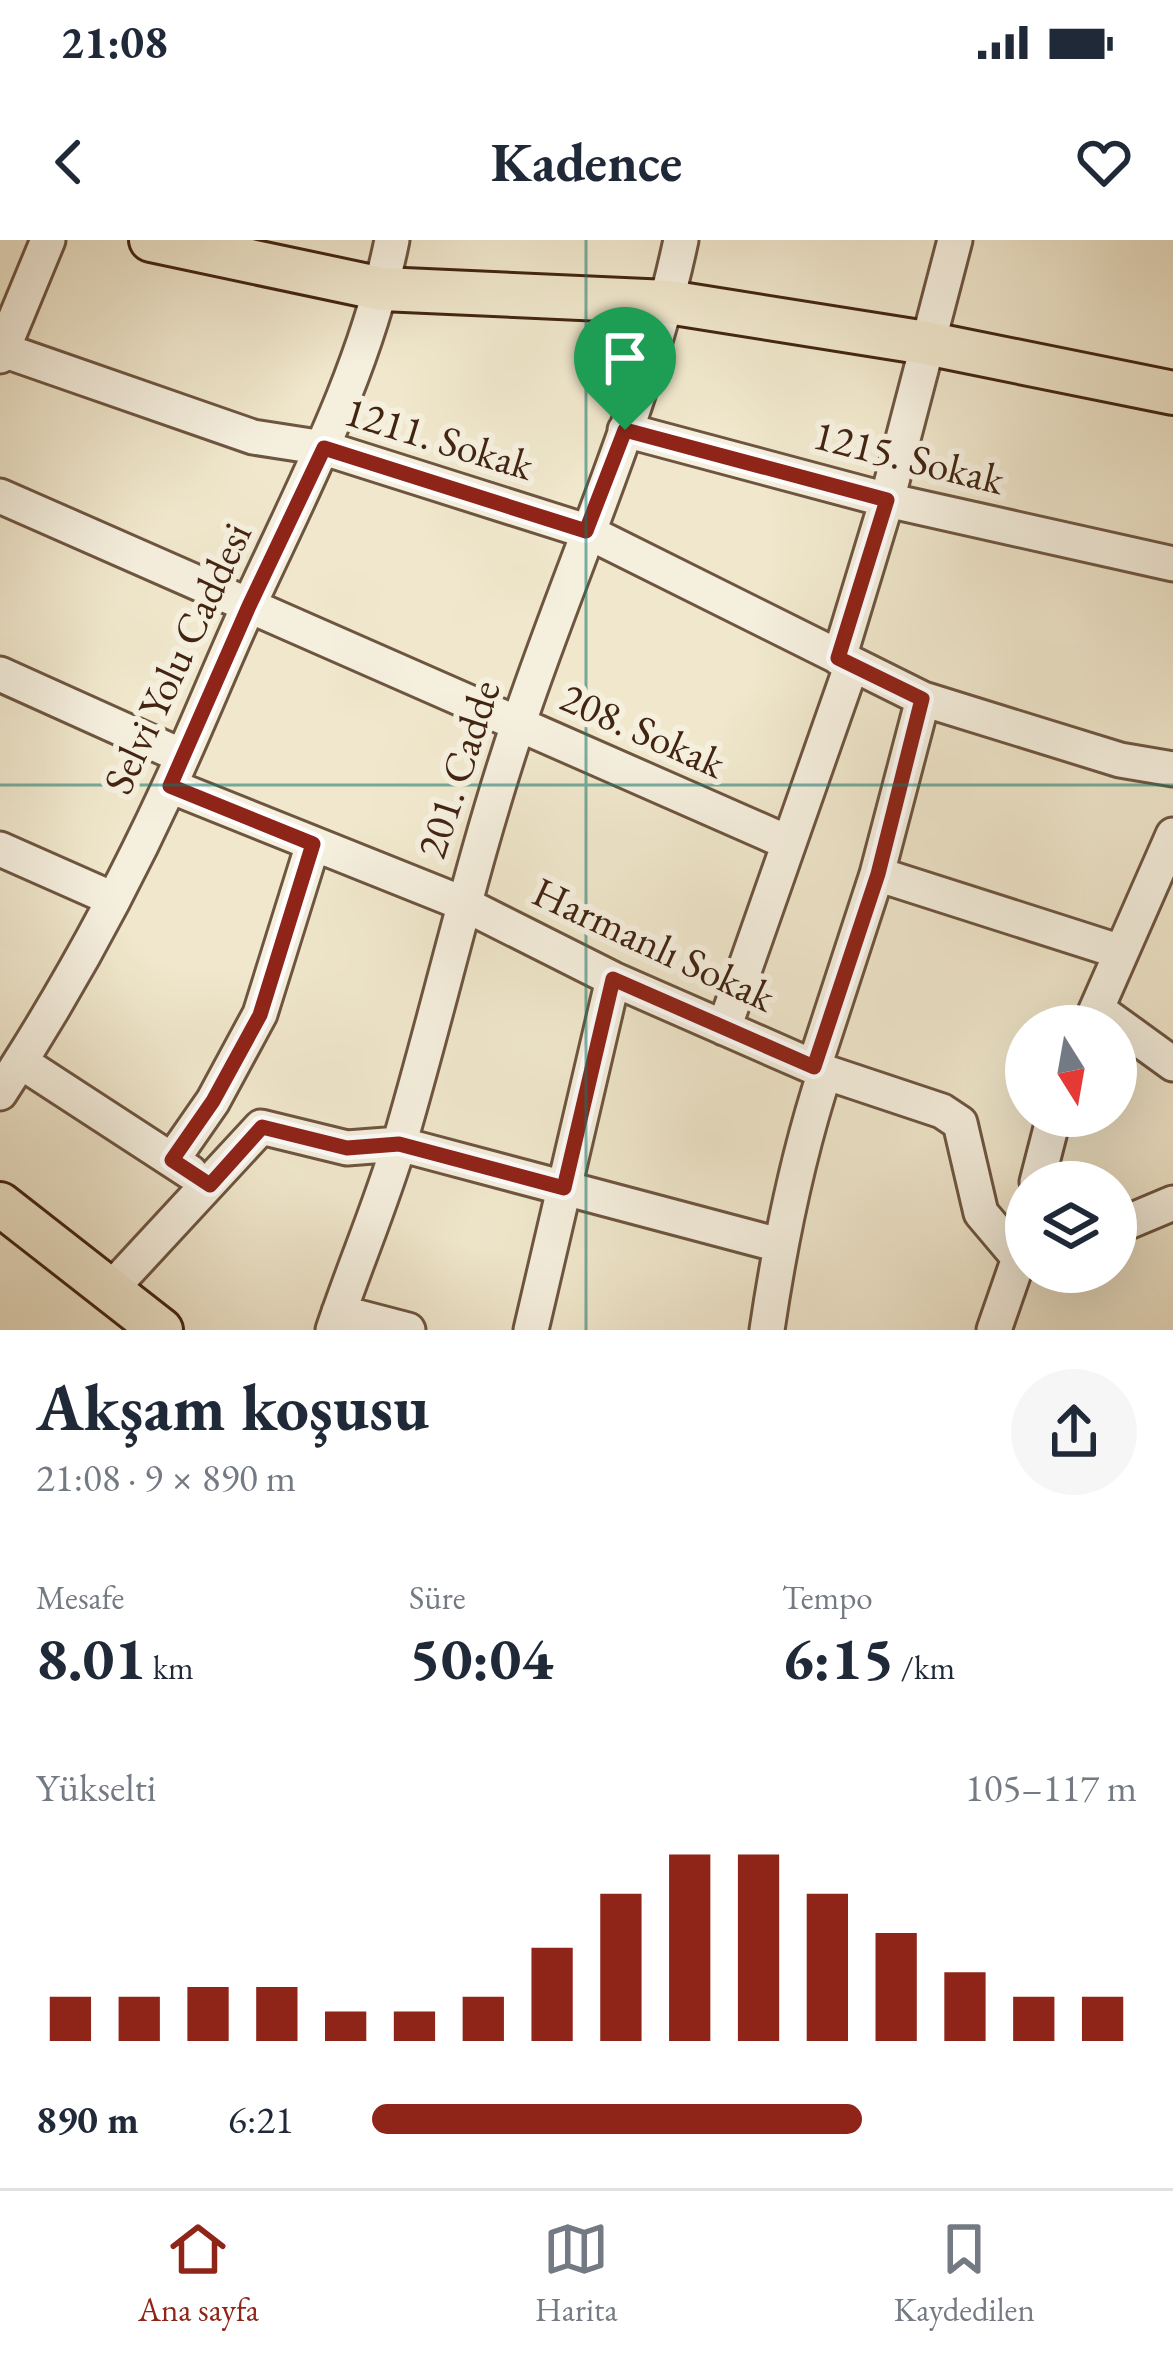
<!DOCTYPE html>
<html lang="tr">
<meta charset="utf-8">
<style>
body{margin:0;font-family:"EB Garamond",serif;background:#f6f6f7;color:#1f2937;height:100vh;display:flex;flex-direction:column;font-size:45px;white-space:nowrap}
*{box-sizing:border-box;margin:0}
p{font-size:39px;color:#747a83}
.icon{flex:none;width:66px;height:66px;fill:none;stroke:currentColor;stroke-width:2;stroke-linecap:round;stroke-linejoin:round}
.map{position:relative;height:1090px;overflow:hidden}
.side{display:flex;flex-direction:column;background:#fff;flex:1}
.side>*{flex:none}
.needle{width:78px;rotate:169deg}
.tools{position:absolute;left:1005px;top:765px;display:grid;gap:24px}
.tools a{display:grid;place-items:center;width:132px;height:132px;border-radius:50%;background:#fff;box-shadow:0 12px 48px #0002;font-size:60px}
.pin{position:absolute;display:grid;place-items:center;width:102px;height:102px;color:#fff;margin:-123px -51px;border-radius:50% 50% 50% 0;rotate:-45deg;box-shadow:0 0 12px #0007}
.pin .icon{rotate:45deg}
.round{display:grid;place-items:center;flex:none;width:126px;height:126px;border-radius:63px;background:#f6f6f7}
.head{display:flex;align-items:center;justify-content:space-between;height:204px;padding:0 36px}
h1{font-size:66px;font-weight:700;line-height:90px}
.metrics{display:grid;grid-template-columns:repeat(3,1fr);gap:18px;height:204px;padding:12px 36px}
.metrics div{display:grid;align-content:center}
.metrics b{font-size:60px;font-weight:700}
.metrics small{font-size:33px;font-weight:400}
.metrics p{font-size:33px}
.chart{height:336px;padding:24px 36px}
.chart p{display:flex;justify-content:space-between}
.chart svg{width:100%;height:216px;margin-top:12px;stroke:#8f2418;stroke-width:6}
ul{padding:0 36px;list-style:none;font-size:39px}
li{display:grid;grid-template-columns:192px 144px 1fr;align-items:center;height:90px}
li i{height:30px;border-radius:15px;background:#8f2418}
.status{display:flex;justify-content:space-between;align-items:center;height:84px;padding:0 60px;background:#fff;direction:ltr}
.status svg{height:33px;fill:currentColor}
header{display:flex;justify-content:space-between;align-items:center;height:156px;padding:0 36px;background:#fff;font-size:54px;font-weight:700}
.tab-bar{display:flex;justify-content:space-around;align-items:center;height:168px;border-top:3px solid #e0e1e3;background:#fff;font-size:33px;color:#747a83}
.tab-bar a{display:grid;justify-items:center;gap:6px}
.tab-bar .current{color:#8f2418}
.map>svg:first-child{display:block}
</style>
<div class="status"><b>21:08</b><svg viewBox="0 0 49 12"><path d="M0 12V9h3v3zM5 12V6h3v6zM10 12V3h3v9zM15 12V0h3v12zM26 1h20v11H26zM47 4h2v5h-2z"/></svg></div>
<header><svg class="icon" aria-label="back" viewBox="0 0 24 24"><path d="M15 5l-7 7 7 7"/></svg>Kadence<svg class="icon" aria-label="heart" viewBox="0 0 24 24"><path d="M12 20l-8-8c-3-5 5-10 8-4 3-6 11-1 8 4z"/></svg></header>
<div class="map">
<svg width="1173" height="1090" viewBox="0 0 1173 1090">
<rect width="100%" height="100%" fill="#f0e7cc"/>
<filter id="stains"><feTurbulence type="fractalNoise" baseFrequency=".00167" numOctaves="4"/><feColorMatrix values="0 0 0 0 .2 0 0 0 0 .09 0 0 0 0 .02 0 0 0 .5 -.17"/></filter>
<radialGradient id="worn" r=".72"><stop offset=".6" stop-color="#630" stop-opacity="0"/><stop offset="1" stop-color="#630" stop-opacity=".3"/></radialGradient>
<g fill="none" stroke-linecap="round" stroke-linejoin="round">
<defs>
<path id="minor" d="M3,110l250,87 71,11 262,83 337,168 197,61 53,9
M0,116l48,-116
M625,190l262,70 286,64
M0,256l789,347
M839,418l48,-158 68,-260
M0,434l182,82
M170,546l292,117 151,76 212,93 117,39 18,12 21,90 38,45
M0,609l113,50
M877,634l244,78
M1097,769l76,55
M1089,786l84,-191
M724,788l128,-364
M21,822l169,110
M814,827l63,-193 46,-175
M0,853c63,-96 120,-200 168,-304 28,-60 53,-123 81,-184 55,-119 117,-236 143,-365
M172,920l41,-59 47,-87 53,-170
M1037,942l17,-66
M1116,987l57,-24
M111,1049l150,-162 86,21 52,-4 380,101
M339,1072l69,18
M333,1090c21,-63 48,-125 67,-189 41,-139 72,-281 119,-419 54,-160 127,-317 162,-482
M531,1090l82,-351
M767,1090c13,-88 30,-173 58,-258
M994,1090l25,-72 7,-3"/>
<path id="major" d="M151,0l231,49 286,13 258,41 247,50
M0,964l161,126"/>
</defs>
<use href="#minor" stroke="#6e5540" stroke-width="39"/>
<use href="#major" stroke="#422411" stroke-width="48"/>
<use href="#minor" stroke="#f5efde" stroke-width="33"/>
<use href="#major" stroke="#f0e7cc" stroke-width="42"/>
</g>
<g fill="none" stroke-linecap="round" stroke-linejoin="round">
<defs>
<path id="route" d="M625,190l262,70 -49,158 84,41 -44,175 -64,193 -201,-88 -49,209 -165,-44 -52,4 -85,-21 -52,58 -38,-25 41,-59 47,-86 53,-171 -143,-58 79,-180 75,-158 262,83z"/>
</defs>
<use href="#route" stroke="#fff" stroke-width="24"/>
<use href="#route" stroke="#8f2418" stroke-width="15"/>
</g>
<path fill="none" stroke="#0f766e" stroke-width="3" stroke-opacity="0.55" d="M586,0v1090M0,545h1173"/>
<g text-anchor="middle" dominant-baseline="central" stroke-width="12" stroke-linejoin="round" paint-order="stroke">
<g font-size="42" fill="#422411" stroke="#f5efde">
<text transform="translate(439 198) rotate(17)">1211. Sokak</text>
<text transform="translate(909 217) rotate(14)">1215. Sokak</text>
<text transform="translate(177 418) rotate(-65)">Selvi Yolu Caddesi</text>
<text transform="translate(643 490) rotate(24)">208. Sokak</text>
<text transform="translate(458 529) rotate(-72)">201. Cadde</text>
<text transform="translate(654 704) rotate(25)">Harmanlı Sokak</text>
</g>
</g>
<rect width="100%" height="100%" filter="url(#stains)"/>
<rect width="100%" height="100%" fill="url(#worn)"/>
</svg>
<div class="tools">
<a><svg class="needle" viewBox="-14 -14 28 28"><path d="M0-13l5 13h-10z" fill="#e53935"/><path d="M0 13l5-13h-10z" fill="#747a83"/></svg></a>
<a><svg class="icon" aria-label="layers" viewBox="0 0 24 24"><path d="M12 4l9 5-9 5-9-5zM3 14l9 5 9-5"/></svg></a>
</div>
<div class="pin" style="left:625px;top:190px;background:#1e9e55"><svg class="icon" aria-label="arrive" viewBox="0 0 24 24"><path d="M6 21V4h12l-3 4 3 4H6"/></svg></div>
</div>
<section class="side">
<div class="head"><div><h1>Akşam koşusu</h1><p>21:08 · 9 × 890 m</p></div><a class="round"><svg class="icon" aria-label="share" viewBox="0 0 24 24"><path d="M12 15V3M7 8l5-5 5 5M5 13v7h14v-7"/></svg></a></div>
<div class="metrics">
<div><p>Mesafe</p><b>8.01<small> km</small></b></div>
<div><p>Süre</p><b>50:04</b></div>
<div><p>Tempo</p><b>6:15<small> /km</small></b></div>
</div>
<div class="chart"><p><span>Yükselti</span>105–117 m</p>
<svg viewBox="0 0 160 44" preserveAspectRatio="none"><path d="M5 44V35M15 44V35M25 44V33M35 44V33M45 44V38M55 44V38M65 44V35M75 44V25M85 44V14M95 44V6M105 44V6M115 44V14M125 44V22M135 44V30M145 44V35M155 44V35"/></svg>
</div>
<ul>
<li><b>890 m</b>6:21<i style="width:64%"></i></li>
</ul>
</section>
<nav class="tab-bar">
<a class="current"><svg class="icon" aria-label="home" viewBox="0 0 24 24"><path d="M3 11l9-7 9 7M6 9v11h12V9"/></svg>Ana sayfa</a>
<a><svg class="icon" aria-label="map" viewBox="0 0 24 24"><path d="M3 6l6-2 6 2 6-2v14l-6 2-6-2-6 2zM9 4v14M15 6v14"/></svg>Harita</a>
<a><svg class="icon" aria-label="saved" viewBox="0 0 24 24"><path d="M7 4h10v16l-5-4-5 4z"/></svg>Kaydedilen</a>
</nav>
